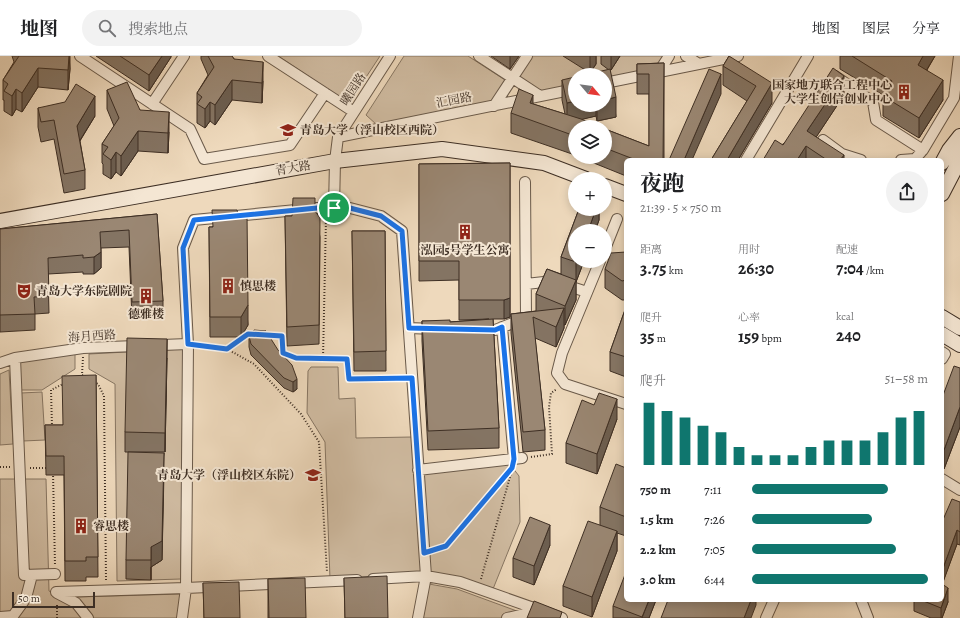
<!DOCTYPE html>
<html lang="zh">
<meta charset="utf-8">
<style>
body{margin:0;font-family:Alegreya,"Noto Serif SC",serif;background:#f2f2f2;color:#202124;height:100vh;display:flex;flex-direction:column;font-size:15px;white-space:nowrap}
*{box-sizing:border-box;margin:0}
p{font-size:13px;color:#757577}
.icon{flex:none;width:22px;height:22px;fill:none;stroke:currentColor;stroke-width:2;stroke-linecap:round;stroke-linejoin:round}
.map{position:relative;flex:1;overflow:hidden}
.sheet{position:absolute;left:624px;top:102px;width:320px;height:444px;display:flex;flex-direction:column;background:#fff;border-radius:6px;box-shadow:0 2px 10px #0003}
.sheet>*{flex:none}
.needle{width:26px;rotate:119deg}
.tools{position:absolute;left:568px;top:12px;display:grid;gap:8px}
.tools a{display:grid;place-items:center;width:44px;height:44px;border-radius:50%;background:#fff;box-shadow:0 2px 10px #0003;font-size:20px}
.scale{position:absolute;left:12px;bottom:10px;width:83px;box-sizing:border-box;padding-left:4px;border:2px solid #3e2f24;border-top:0;font-size:11px;line-height:14px;white-space:nowrap;color:#3e2f24;-webkit-text-stroke:3px #f4e6d3;paint-order:stroke}
.pin{position:absolute;display:grid;place-items:center;width:34px;height:34px;color:#fff;margin:-17px;border:2px solid #fff;border-radius:50%;box-shadow:0 1px 4px #0007}
.round{display:grid;place-items:center;flex:none;width:42px;height:42px;border-radius:21px;background:#f2f2f2}
.head{display:flex;align-items:center;justify-content:space-between;height:68px;padding:0 16px}
h1{font-size:22px;font-weight:700;line-height:30px}
.metrics{display:grid;grid-template-columns:repeat(3,1fr);gap:6px;height:68px;padding:4px 16px}
.metrics div{display:grid;align-content:center}
.metrics b{font-size:17px;font-weight:700}
.metrics small{font-size:11px;font-weight:400}
.metrics p{font-size:11px}
.chart{height:112px;padding:8px 16px}
.chart p{display:flex;justify-content:space-between}
.chart svg{width:100%;height:72px;margin-top:4px;stroke:#0f766e;stroke-width:6}
ul{padding:0 16px;list-style:none;font-size:13px}
li{display:grid;grid-template-columns:64px 48px 1fr;align-items:center;height:30px}
li i{height:10px;border-radius:5px;background:#0f766e}
header{display:flex;align-items:center;gap:24px;box-sizing:border-box;height:56px;padding:0 20px;background:#fff;border-bottom:1px solid #e0e0e0}
header strong{font-size:19px}
nav{display:flex;gap:22px;margin-inline-start:auto;font-size:14px}
.search{width:280px;height:36px;background:#f2f2f2;display:flex;align-items:center;gap:10px;box-sizing:border-box;padding:0 14px;border-radius:22px;color:#757577;font-size:15px}
.map>svg:first-child{display:block}
</style>
<header>
<strong>地图</strong>
<div class="search"><svg class="icon" aria-label="search" viewBox="0 0 24 24"><circle cx="10" cy="10" r="6"/><path d="M15 15l6 6"/></svg>搜索地点</div>
<nav><a>地图</a><a>图层</a><a>分享</a></nav>
</header>
<div class="map">
<svg width="960" height="562" viewBox="0 0 960 562">
<rect width="100%" height="100%" fill="#eed9bc"/>
<filter id="stains"><feTurbulence type="fractalNoise" baseFrequency=".005" numOctaves="4"/><feColorMatrix values="0 0 0 0 .2 0 0 0 0 .09 0 0 0 0 .02 0 0 0 .5 -.17"/></filter>
<radialGradient id="worn" r=".72"><stop offset=".6" stop-color="#630" stop-opacity="0"/><stop offset="1" stop-color="#630" stop-opacity=".3"/></radialGradient>
<path fill="#d0bca2" stroke="#877663" d="M278,0h102l-31,47z
M404,0h64l37,24 -13,21 -115,24 -11,-10z
M531,0h134l-9,13 -51,11v-5h-30v11l-33,7 -25,-16z
M183,293l-2,230 -64,2 -2,-197 -26,-15v-15z
M75,297v16l-33,21h-22l-1,-29z
M311,311h27l1,32 16,-1 1,40 56,-1 10,136 -92,6 -5,-137 -18,-29 1,-42z
M9,314l4,74 -13,1v-71z
M42,336l3,48 -22,1 -2,-48z
M509,407l10,13 1,46 -27,67 -63,-16 -7,-99z
M0,423h46l3,112 24,13 10,14h-83z
M429,528l28,5 68,25 -2,4h-100z
M182,538l-4,24h-85l-16,-21z"/>
<g fill="none" stroke-linecap="round" stroke-linejoin="round">
<defs>
<path id="street" d="M80,0l110,73 14,30 86,-14 35,-52
M268,0l86,56
M479,0l61,40
M686,0l13,8
M658,17l11,-17
M835,20l38,26 3,18 47,30 31,-52 5,-42
M605,27l133,-27
M152,48l32,-48
M494,50l33,-50
M338,81l237,-48
M823,84l19,14 19,6
M746,104l62,-104
M901,104l14,-1 8,-9
M334,152l1,-47 3,-24 52,-81
M605,193l12,-30
M600,205l-38,92 -5,20 8,11 61,20
M526,228l27,-3 34,11
M502,271l12,132
M409,272l26,1
M481,273l14,1 31,-12 -1,-136
M942,296l3,2 -3,5
M15,302l9,217 31,-1
M0,307l15,-5 68,-10 105,-4
M418,414l104,-12
M942,423l18,11
M373,523l53,-3 34,6 102,36
M56,536l130,-4 171,-8
M57,537l19,10 12,15
M861,544l7,18
M0,561l13,-1 13,-18 6,-23
M182,562l4,-30 2,-244 -5,-96 11,-28 123,-12h33l31,8 21,15 24,345 -8,42
M507,562l18,-4 5,-7
M766,562l8,-18"/>
<path id="secondary" d="M942,107l7,-13 11,-14
M605,130l21,8
M942,138l13,-25 5,-15
M0,165l335,-60 107,-12 102,14 42,16
M942,261l18,11
M942,278l18,11"/>
</defs>
<use href="#street" stroke="#6a5a4a" stroke-width="12"/>
<use href="#secondary" stroke="#3e2f24" stroke-width="16"/>
<path stroke="#3e2f24" stroke-width="2" stroke-dasharray="1 2" stroke-linecap="butt" d="M268,279l14,1 1,17 13,5 51,1 2,20 54,-1
M197,289l30,4 27,15 47,50 18,28 8,130
M227,293l21,-15h4
M83,301l-1,18 4,2
M323,303l3,-141
M94,326l4,2 6,12 2,184
M52,371l-1,-37 12,-6
M531,401l21,-3 -3,-47 2,-14 6,-4
M0,411h10
M30,412h18
M53,417l2,92
M434,494l12,-4 66,-77
M481,523l31,-109
M57,562v-13"/>
<use href="#street" stroke="#f4e6d3" stroke-width="10"/>
<use href="#secondary" stroke="#f4e6d3" stroke-width="14"/>
</g>
<path fill="#847463" stroke="#3e2f24" d="M12,0h58v13l-2,21 -30,-3 -16,25 -6,-3 -4,7 -8,-5v-11h-1v-20l11,-18z
M96,0h75v1l-22,34z
M201,0h31l2,3 29,22 -1,22 -30,-3 -17,25 -5,-4 -5,7 -8,-5v-30l11,-18 -7,-16z
M491,0h28l-9,13z
M563,0h33v8l-6,9z
M601,0h19l-9,14h-1l6,47 -19,4 -1,-5 -15,3 -6,8v28l-64,-22v-20l22,-9 32,10 -3,-14v-20l13,25h30l4,-35 -8,-6z
M729,0l43,47 -34,57h-27l36,-59 -24,-16v-19z
M840,0h95l-8,14 16,30 -24,38 -36,-22v-21l-43,-26z
M664,7v97h-38v16l-47,-19h26v-28l44,17v-52h-12v-30z
M107,34l33,20 29,22 -1,21 -30,-2 -17,25 -5,-4 -5,7 -8,-5v-10l-1,-1v-19l12,-18 -7,-17z
M844,39l-28,42 28,23h-81z
M38,52l57,8 -15,25 5,29v19l-21,4 -10,-54 -13,3 -3,-15z
M510,107v154l-6,2h-11l6,109v20l-71,2 -6,-109v-20l28,1 39,-3 -30,1v-40l-40,1v-117z
M579,153h20v11l-4,11h-20v30h9l-8,21v-1v19l-11,25h-1v3l-8,19 -21,-9 10,92v20l-22,2 -12,-119v-19l25,-3v-17l11,-25 14,5v-17z
M315,155l5,26 -1,107 -32,2 -2,-130h7z
M157,158l6,87v17l-31,1 -3,-72 -28,1v20l-7,6h-11v-2l-35,2 1,39 -14,1v16l-35,2v-103z
M238,158l10,111 -7,12h-31l-1,-110h3z
M352,175h33l1,140h-32z
M626,196v48h-4l-17,-12v-19z
M626,251v70l-16,-6v-19z
M266,275l31,58 -4,3 -9,-4 -33,-33 -2,-8v-11z
M167,302l-2,94h-40v-20z
M960,312v59l-16,42h-2v-71z
M96,319l2,202h-12v4h-21l-1,-106h-18l-1,-50h18z
M594,349l23,14 -20,55 -31,-11v-20z
M626,412v68l-9,-3v18l-25,66 -29,-11v-20l37,-61v-18z
M164,416l-2,88 -11,7v13l-25,-1v-19z
M960,446v43l-3,-1 -15,40 6,18 -6,16h-11l-17,-7v-11h28v-78z
M550,489l-16,40 -21,-8v-19z
M344,522l44,40h-43z
M268,523l38,39h-38z
M203,527l37,35h-36z
M626,544h30l-7,18h-36v-12z"/>
<path fill="#6c5e50" stroke="#3e2f24" d="M69,0l1,13 -2,21v-20z
M162,0h9v1l-22,34v-16z
M510,0h9l-9,13z
M590,0h6v8l-6,9z
M611,0h9l-9,14z
M923,0h12l-17,28v-19z
M263,6v19l-1,22v-20z
M38,12v19l-16,25v-19z
M721,18v20l-29,66h-8z
M844,20v19l-35,53 -2,-17z
M232,24v20l-17,25v-20z
M943,24v20l-24,38v-20z
M772,27v20l-34,57h-11z
M16,33v20l-4,7v-20z
M533,39v19l-3,-11z
M95,40v20l-18,29v-19z
M616,41v20l-19,4v-16h8v-5z
M575,45v4h21v11l-29,7v-20z
M210,46v19l-5,7v-19z
M169,56v20l-1,21v-20z
M138,75v20l-17,25v-20z
M806,90v14h-9z
M116,96v20l-5,7v-19z
M844,99v5h-4z
M596,153h3v11l-4,11h-7z
M101,196v16l-7,6v-17z
M577,205h7l-8,21v-20z
M576,224v20l-11,25v-19z
M510,242v19l-6,2v-19z
M248,249v20l-7,12v-20z
M564,252v20l-8,19v-20z
M167,283v19l-2,94v-19z
M297,323v10l-4,3v-10z
M617,343v20l-20,55v-20z
M960,351v20l-16,42v-19z
M164,397l-2,107 -11,7v13v-33z
M550,469v20l-16,40v-19z
M957,474v14l-15,41v-14z
M617,475v20l-25,66v-20z
M948,532v14l-6,16h-1v-10z
M649,544h7l-7,18h-7z
M751,544h5v5l-5,13h-7z"/>
<path fill="#9a8773" stroke="#3e2f24" d="M19,0h50l-1,14 -30,-2 -16,25 -6,-4 -4,7 -8,-5 4,-7 -5,-4z
M120,0h42l-13,19z
M208,0h24l2,3 29,3 -1,21 -30,-3 -17,25 -5,-3 -5,7 -8,-5 5,-7 -5,-4 17,-26z
M729,0l43,27 -45,77h-16l45,-74 -33,-20z
M852,0h71l-5,9 25,15 -24,38 -36,-22 9,-15z
M664,7l-1,97h-27l-31,-12v-19l44,17v-72h-12v-10z
M833,12l11,8 -37,55 37,24 -4,5h-13l-21,-14 -9,14h-34l12,-20 8,5z
M610,13l6,28 -11,3v-25h-20z
M709,13l12,5 -37,86h-15z
M575,21v24l-8,2 -5,-23z
M127,26l13,28 29,2 -1,21 -30,-2 -17,25 -5,-4 -5,8 -8,-6 5,-7 -6,-3 17,-26 -12,-28z
M76,28l19,12 -18,30 8,44 -21,4 -10,-54 -13,2 -3,-14 27,-6z
M519,33l14,6 -3,8 51,16 20,8h-26v9l-64,-23z
M510,107v135l-6,2h-45v-39h-40v-97z
M293,142h22v13l5,7 -1,107 -32,2 -2,-111h7z
M579,153h17l-8,22h-13v30h2l-1,1 -15,-5z
M212,154h25l1,4h9l1,91 -7,12h-31l-1,-90h4z
M157,158l6,87 -31,1 -3,-72 -29,2 1,20 -7,5 -11,1v-3l-35,3 1,38 -15,1 1,17 -35,1v-86z
M352,175h33l1,120 -32,1z
M626,196v28l-4,1 -17,-12 6,-16z
M547,213l29,11 -11,26 -29,-12z
M626,251v50l-16,-5z
M564,252l-8,19 -23,-10 12,113 -22,2 -12,-118z
M493,263l6,109 -71,3 -6,-110 28,-1v2z
M254,274l12,1 12,19 14,15 5,14 -4,3 -9,-4 -33,-34 -2,-8z
M127,282l40,1 -2,94 -40,-1z
M954,310l6,2v39l-16,43 -2,-1v-51z
M96,319l2,182h-12v4h-21l-1,-105h-18l-1,-31h18l-1,-49z
M599,337l18,6 -20,55 -31,-11 16,-43 12,5z
M128,396l36,1 -2,88 -11,6v13h-25z
M616,408l10,4v49l-26,-10z
M952,443l8,3v30l-3,-2 -15,41v-49z
M530,461l20,8 -16,41 -21,-8z
M588,465l29,10 -25,66 -29,-11z
M626,516v28h23l-7,17 -29,-11z
M387,520l1,42h-43l-1,-40z
M305,522l1,40h-37l-1,-39z
M239,526l1,36h-36l-1,-35z
M942,528l6,4 -7,20 -20,-8h21z
M668,544h83l-7,18h-83z
M534,545l28,11 -2,6h-33z"/>
<g fill="none" stroke-linecap="round" stroke-linejoin="round">
<defs>
<path id="route" d="M317,152h33l31,8 21,15 7,97 86,2 7,-3 12,132 -2,9 -66,78 -22,7 -12,-175 -63,1 -2,-20 -51,-1 -13,-5 -1,-17 -34,-2 -21,15 -39,-5 -5,-96 11,-28z"/>
</defs>
<use href="#route" stroke="#fff" stroke-width="8"/>
<use href="#route" stroke="#1a73e8" stroke-width="5"/>
</g>
<defs>
<symbol id="building-bare" viewBox="-9 -9 18 18"><path d="M-4-6H4V6H1V3H-1V6H-4ZM-2.5-4.3h1.7v1.8h-1.7ZM.8-4.3h1.7v1.8H.8ZM-2.5-1h1.7V.8h-1.7ZM.8-1h1.7V.8H.8Z" fill="#8f2418" stroke="#f4e6d3" stroke-width="2.5" paint-order="stroke"/></symbol>
<symbol id="university-bare" viewBox="-9 -9 18 18"><path d="M0-5L7-2L0 1L-7-2ZM-4 1L0 2.5L4 1V4Q0 6-4 4Z" fill="#8f2418" stroke="#f4e6d3" stroke-width="2.5" paint-order="stroke"/></symbol>
<symbol id="theatre-bare" viewBox="-9 -9 18 18"><path d="M-5-5.5Q0-4 5-5.5V0Q5 5 0 6Q-5 5-5 0ZM-3.3-2.5H-1v1.5H-3.3ZM1-2.5H3.3v1.5H1ZM-2.8 1Q0 5.5 2.8 1Z" fill="#8f2418" stroke="#f4e6d3" stroke-width="2.5" paint-order="stroke"/></symbol>
</defs>
<g fill-rule="evenodd">
<use href="#building-bare" x="893" y="25" width="22" height="22"/>
<use href="#university-bare" x="277" y="63" width="22" height="22"/>
<use href="#building-bare" x="454" y="165" width="22" height="22"/>
<use href="#building-bare" x="217" y="219" width="22" height="22"/>
<use href="#theatre-bare" x="13" y="224" width="22" height="22"/>
<use href="#building-bare" x="135" y="229" width="22" height="22"/>
<use href="#university-bare" x="302" y="408" width="22" height="22"/>
<use href="#building-bare" x="70" y="459" width="22" height="22"/>
</g>
<g text-anchor="middle" dominant-baseline="central" stroke-width="4" stroke-linejoin="round" paint-order="stroke">
<g font-size="12" font-weight="bold" fill="#3e2f24" stroke="#f4e6d3" text-anchor="start">
<text x="892" y="29" text-anchor="end">国家地方联合工程中心<tspan x="892" dy="14">大学生创信创业中心</tspan></text>
<text x="300" y="74">青岛大学（浮山校区西院）</text>
<text x="465" y="194" text-anchor="middle">泓园5号学生公寓</text>
<text x="240" y="230">慎思楼</text>
<text x="36" y="235">青岛大学东院剧院</text>
<text x="146" y="258" text-anchor="middle">德雅楼</text>
<text x="301" y="419" text-anchor="end">青岛大学（浮山校区东院）</text>
<text x="93" y="470">睿思楼</text>
</g>
<g font-size="12" fill="#3e2f24" stroke="#f4e6d3">
<text transform="translate(353 33) rotate(-57)">曦园路</text>
<text transform="translate(454 44) rotate(-11)">汇园路</text>
<text transform="translate(293 112) rotate(-10)">青大路</text>
<text transform="translate(92 280) rotate(-4)">海月西路</text>
</g>
</g>
<rect width="100%" height="100%" filter="url(#stains)"/>
<rect width="100%" height="100%" fill="url(#worn)"/>
</svg>
<div class="tools">
<a><svg class="needle" viewBox="-14 -14 28 28"><path d="M0-13l5 13h-10z" fill="#e53935"/><path d="M0 13l5-13h-10z" fill="#757577"/></svg></a>
<a><svg class="icon" aria-label="layers" viewBox="0 0 24 24"><path d="M12 4l9 5-9 5-9-5zM3 14l9 5 9-5"/></svg></a>
<a>+</a>
<a>−</a>
</div>
<div class="scale">50 m</div>
<div class="pin" style="left:334px;top:152px;background:#1e9e55"><svg class="icon" aria-label="arrive" viewBox="0 0 24 24"><path d="M6 21V4h12l-3 4 3 4H6"/></svg></div>
<section class="sheet">
<div class="head"><div><h1>夜跑</h1><p>21:39 · 5 × 750 m</p></div><a class="round"><svg class="icon" aria-label="share" viewBox="0 0 24 24"><path d="M12 15V3M7 8l5-5 5 5M5 13v7h14v-7"/></svg></a></div>
<div class="metrics">
<div><p>距离</p><b>3.75<small> km</small></b></div>
<div><p>用时</p><b>26:30</b></div>
<div><p>配速</p><b>7:04<small> /km</small></b></div>
</div>
<div class="metrics">
<div><p>爬升</p><b>35<small> m</small></b></div>
<div><p>心率</p><b>159<small> bpm</small></b></div>
<div><p>kcal</p><b>240</b></div>
</div>
<div class="chart"><p><span>爬升</span>51–58 m</p>
<svg viewBox="0 0 160 44" preserveAspectRatio="none"><path d="M5 44V6M15 44V11M25 44V15M35 44V20M45 44V24M55 44V33M65 44V38M75 44V38M85 44V38M95 44V33M105 44V29M115 44V29M125 44V29M135 44V24M145 44V15M155 44V11"/></svg>
</div>
<ul>
<li><b>750 m</b>7:11<i style="width:77%"></i></li>
<li><b>1.5 km</b>7:26<i style="width:68%"></i></li>
<li><b>2.2 km</b>7:05<i style="width:82%"></i></li>
<li><b>3.0 km</b>6:44<i style="width:100%"></i></li>
</ul>
</section>
</div>
